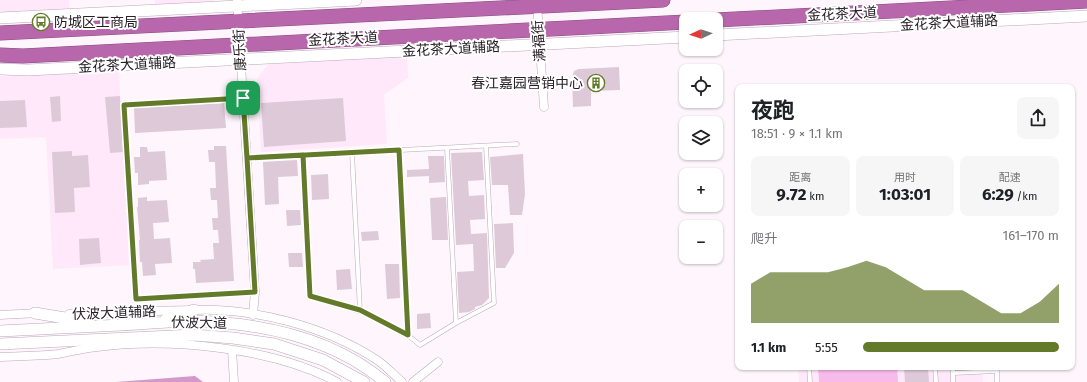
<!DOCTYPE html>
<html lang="zh">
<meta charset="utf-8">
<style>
body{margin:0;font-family:"Fira Sans","Noto Sans SC",sans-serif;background:#f6f6f6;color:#202124;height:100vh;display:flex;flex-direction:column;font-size:15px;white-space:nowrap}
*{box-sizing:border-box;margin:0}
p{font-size:13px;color:#757577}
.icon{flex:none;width:22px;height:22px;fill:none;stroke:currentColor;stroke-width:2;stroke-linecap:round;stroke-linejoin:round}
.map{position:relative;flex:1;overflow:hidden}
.side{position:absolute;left:735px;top:84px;width:340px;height:286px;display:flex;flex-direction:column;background:#fff;border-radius:8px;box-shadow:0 1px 3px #0004}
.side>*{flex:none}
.needle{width:26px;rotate:267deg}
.tools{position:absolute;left:679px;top:12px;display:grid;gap:8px}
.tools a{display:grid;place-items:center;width:44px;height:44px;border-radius:8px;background:#fff;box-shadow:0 1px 3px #0004;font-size:20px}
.pin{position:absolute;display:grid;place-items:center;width:34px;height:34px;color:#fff;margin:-17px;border-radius:8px;box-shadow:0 2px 6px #0006}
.round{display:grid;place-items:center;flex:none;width:42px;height:42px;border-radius:8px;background:#f6f6f6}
.summary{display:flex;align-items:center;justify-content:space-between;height:68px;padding:0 16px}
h1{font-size:22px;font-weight:700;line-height:30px}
.figures{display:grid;grid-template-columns:repeat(3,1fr);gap:6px;height:68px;padding:4px 16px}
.figures div{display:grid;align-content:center;border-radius:8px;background:#f6f6f6;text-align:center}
.figures b{font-size:17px;font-weight:700}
.figures small{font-size:11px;font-weight:400}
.figures p{font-size:11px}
.chart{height:112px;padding:8px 16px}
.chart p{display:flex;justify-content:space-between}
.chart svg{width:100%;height:72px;margin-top:4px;fill:#647a2b;opacity:.7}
ul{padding:0 16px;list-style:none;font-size:13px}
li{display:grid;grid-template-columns:64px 48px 1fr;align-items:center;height:30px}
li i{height:10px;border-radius:5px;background:#647a2b}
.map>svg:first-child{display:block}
</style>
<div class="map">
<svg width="1087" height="382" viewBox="0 0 1087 382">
<rect width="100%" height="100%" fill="#fef6fc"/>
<path fill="#ffe8fa" d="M0,0h69l1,10 -70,3z
M155,0h60l-9,3 -51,2z
M407,55l1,23 -24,17 3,49 -126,8 -4,-73 11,-15z
M119,71l10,194 -76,4 -7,-132 -46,2v-63z
M798,367h184l1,15h-184z"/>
<path fill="#f7bbeb" d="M818,367h79l1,15h-79z"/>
<path fill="#d598ca" d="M195,376l8,6h-87z"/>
<path fill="#dec9d9" d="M619,67l1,23 -29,1v15l-18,1 -1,-30 2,-6 5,-2z
M60,96l1,25 -9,1 -2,-25z
M120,96l3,56 -13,1 -5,-56z
M343,98l3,43 -82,6 -3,-44z
M25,100l2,27 -27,1v-27z
M224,103l2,25 -91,5 -1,-25z
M214,146h12l8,135 -38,2 -1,-14h-2v-7h8l-1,-2 14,-1 -1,-16h6l-1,-13h-5l-1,-12h6l-1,-18h-6l-1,-12h6l-1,-26h-6l-1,-12h6z
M140,147h7l1,5 17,-1 2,29 -18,1v3l-11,1v-12h-3l-1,-16h6z
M72,151v5l16,-1 2,32 -16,1 1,24 -20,1 -3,-61z
M482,152l2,28 -16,1 1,15 15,-1 1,24 -15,1 1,14 16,-1 2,65 -7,7 -7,2v2l-6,3 -10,1 -2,-41 17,-1 -1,-27 -17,1 -5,-92z
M523,154l2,40 -3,21h-12l-2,-30h-16l-2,-28z
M428,156h16l1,26 -16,1v-7l-22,1v-7l22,-1z
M297,160l1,16 -20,1 1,27 -14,1 -2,-43z
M328,174l1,25 -17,1 -1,-25z
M147,197v4l20,-1 2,22 -16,1 1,16 16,-1 2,25 -17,1 1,11 -13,1 -1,-14h-2l-1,-22h1l-3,-33h1v-9z
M446,197l2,43h-16l-2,-42z
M286,210h14l1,15 -14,1z
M513,223l1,30 -9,15h-9l-2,-44z
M378,231l1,9 -17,1 -1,-9z
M99,238l2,25 -21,2 -1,-26z
M288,253h14l1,14h-14z
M385,264h14l1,34 -13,1z
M350,269l2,20 -15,1 -1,-20z
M430,313l1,15 -14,1v-15z
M904,367h24l1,15h-24z"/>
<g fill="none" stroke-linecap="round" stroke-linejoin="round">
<defs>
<path id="lane" d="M243,98l-119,7 12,194 119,-7
M447,148l9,175
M399,150l9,185
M352,153l8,158
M303,155l7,141c38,11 80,22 110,49l36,-22 38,-20 -8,-157
M247,158l270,-14
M809,367l1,15
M935,367l1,15
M953,367v6
M953,382v-9l44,-2v11"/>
<path id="street" d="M237,0l18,292 -2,23
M537,4l7,103
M69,314c41,1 82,-4 124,-4 62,-2 132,16 184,50 9,6 17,15 25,22
M0,315l39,-2
M232,350l2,32
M0,357c19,-1 39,-1 58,-3 13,-2 26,-6 39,-7 73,-9 175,0 240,35
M413,382l25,-20"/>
<path id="secondary" d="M0,18l356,-18
M716,35l371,-19
M0,69l28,1 658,-33
M35,313l54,9
M166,319l28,-9
M0,331c40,-2 81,-4 121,-6 25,-1 49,-4 73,-4 67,2 139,17 191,61
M0,344l194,-9 39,3 41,6 49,16 41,22"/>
<path id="highway" d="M716,20l371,-19
M0,33l663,-33
M0,55l23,1 663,-34"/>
</defs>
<use href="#lane" stroke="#bca8b8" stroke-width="5"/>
<use href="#street" stroke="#bca8b8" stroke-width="9"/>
<use href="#secondary" stroke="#bca8b8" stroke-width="12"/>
<use href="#highway" stroke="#864e7d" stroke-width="15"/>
<use href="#lane" stroke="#fff" stroke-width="4"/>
<use href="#street" stroke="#fff" stroke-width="8"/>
<use href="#secondary" stroke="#fff" stroke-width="11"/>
<use href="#highway" stroke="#b967ac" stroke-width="14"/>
</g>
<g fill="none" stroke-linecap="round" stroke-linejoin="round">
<defs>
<path id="route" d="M243,98l-119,7 12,194 119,-7 -8,-134 152,-8 9,185 -48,-25 -50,-14 -7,-141 -56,3 -4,-60"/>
</defs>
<use href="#route" stroke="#fff" stroke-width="8"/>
<use href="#route" stroke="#647a2b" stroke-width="5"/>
</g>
<defs>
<symbol id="bus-ring" viewBox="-11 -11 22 22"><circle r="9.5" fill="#fff" stroke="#647a2b" stroke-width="1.5"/><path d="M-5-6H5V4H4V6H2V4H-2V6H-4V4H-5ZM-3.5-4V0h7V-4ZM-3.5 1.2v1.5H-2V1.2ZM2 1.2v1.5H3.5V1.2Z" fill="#647a2b"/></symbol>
<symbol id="building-ring" viewBox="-11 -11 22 22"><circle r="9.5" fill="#fff" stroke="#647a2b" stroke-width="1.5"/><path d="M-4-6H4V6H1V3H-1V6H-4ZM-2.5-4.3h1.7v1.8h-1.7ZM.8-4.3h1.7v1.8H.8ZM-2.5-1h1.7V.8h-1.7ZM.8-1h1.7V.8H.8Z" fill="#647a2b"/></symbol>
</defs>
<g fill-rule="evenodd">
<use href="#bus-ring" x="31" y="12" width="20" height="20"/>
<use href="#building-ring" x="586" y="73" width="20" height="20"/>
</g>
<g text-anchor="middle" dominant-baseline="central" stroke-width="4" stroke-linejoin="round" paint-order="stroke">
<g font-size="14" fill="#282026" stroke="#fff">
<text transform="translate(842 14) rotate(-3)">金花茶大道</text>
<text transform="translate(949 23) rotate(-3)">金花茶大道辅路</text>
<text transform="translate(343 39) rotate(-3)">金花茶大道</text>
<text transform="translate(539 41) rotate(-94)">满福街</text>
<text transform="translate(451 49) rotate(-3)">金花茶大道辅路</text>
<text transform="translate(240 50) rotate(-93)">康乐街</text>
<text transform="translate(127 65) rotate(-3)">金花茶大道辅路</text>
<text transform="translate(114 313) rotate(-2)">伏波大道辅路</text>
<text transform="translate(199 323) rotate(1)">伏波大道</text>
</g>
<g font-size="14" fill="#282026" stroke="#fff" text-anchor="start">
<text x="54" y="22">防城区工商局</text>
<text x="583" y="83" text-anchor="end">春江嘉园营销中心</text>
</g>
</g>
</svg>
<div class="tools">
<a><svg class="needle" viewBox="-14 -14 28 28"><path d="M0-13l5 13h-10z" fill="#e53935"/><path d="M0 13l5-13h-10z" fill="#757577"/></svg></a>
<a><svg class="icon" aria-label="locate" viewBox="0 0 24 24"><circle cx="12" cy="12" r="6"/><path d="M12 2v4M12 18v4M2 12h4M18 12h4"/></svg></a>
<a><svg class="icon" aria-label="layers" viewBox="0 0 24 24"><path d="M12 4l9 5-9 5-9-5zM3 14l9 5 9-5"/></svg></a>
<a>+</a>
<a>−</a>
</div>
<div class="pin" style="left:243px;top:98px;background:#1e9e55"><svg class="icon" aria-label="arrive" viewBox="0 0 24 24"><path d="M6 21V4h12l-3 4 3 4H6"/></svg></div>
<section class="side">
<div class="summary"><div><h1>夜跑</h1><p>18:51 · 9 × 1.1 km</p></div><a class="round"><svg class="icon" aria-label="share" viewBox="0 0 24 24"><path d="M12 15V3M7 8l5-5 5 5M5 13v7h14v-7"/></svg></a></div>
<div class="figures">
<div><p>距离</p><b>9.72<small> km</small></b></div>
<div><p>用时</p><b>1:03:01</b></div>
<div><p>配速</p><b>6:29<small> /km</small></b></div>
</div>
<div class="chart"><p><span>爬升</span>161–170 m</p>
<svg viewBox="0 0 160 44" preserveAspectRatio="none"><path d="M0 44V20L10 13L20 13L30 13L40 13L50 10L60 6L70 10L80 17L90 24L100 24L110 24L120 31L130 38L140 38L150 31L160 20V44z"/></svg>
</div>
<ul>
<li><b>1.1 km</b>5:55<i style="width:100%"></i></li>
</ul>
</section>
</div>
